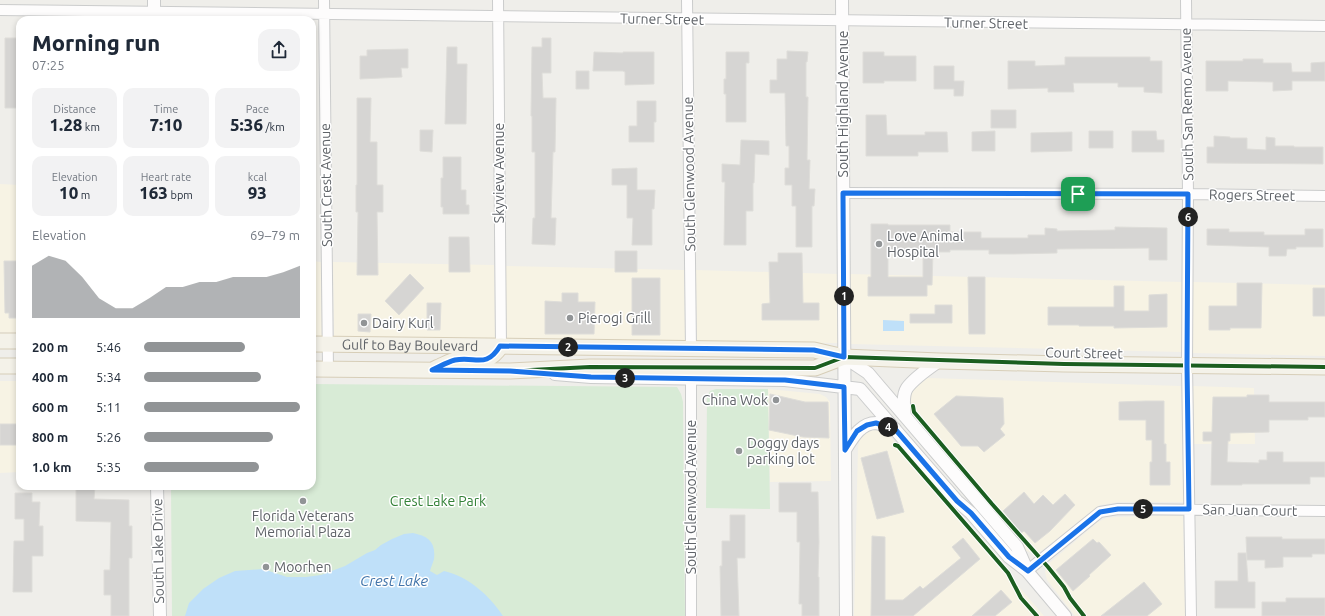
<!DOCTYPE html>
<meta charset="utf-8">
<style>
body{margin:0;font-family:Ubuntu,sans-serif;background:#f2f2f3;color:#1f2937;height:100vh;display:flex;flex-direction:column;font-size:15px;white-space:nowrap}
*{box-sizing:border-box;margin:0}
p{font-size:13px;color:#747a83}
.icon{flex:none;width:22px;height:22px;fill:none;stroke:currentColor;stroke-width:2;stroke-linecap:round;stroke-linejoin:round}
.map{position:relative;flex:1;overflow:hidden}
.sheet{position:absolute;left:16px;top:16px;width:300px;height:474px;display:flex;flex-direction:column;background:#fff;border-radius:12px;box-shadow:0 2px 6px #0003}
.sheet>*{flex:none}
.pin{position:absolute;display:grid;place-items:center;width:34px;height:34px;color:#fff;margin:-17px;border-radius:8px;box-shadow:0 2px 6px #0006}
.km{position:absolute;width:20px;height:20px;margin:-10px;border-radius:50%;background:#222;color:#fff;font-size:11px;line-height:20px;text-align:center}
.round{display:grid;place-items:center;flex:none;width:42px;height:42px;border-radius:12px;background:#f2f2f3}
.head{display:flex;align-items:center;justify-content:space-between;height:68px;padding:0 16px}
h1{font-size:22px;font-weight:800;line-height:30px}
.figures{display:grid;grid-template-columns:repeat(3,1fr);gap:6px;height:68px;padding:4px 16px}
.figures div{display:grid;align-content:center;border-radius:10px;background:#f2f2f3;text-align:center}
.figures b{font-size:17px;font-weight:800}
.figures small{font-size:11px;font-weight:400}
.figures p{font-size:11px}
.chart{height:112px;padding:8px 16px}
.chart p{display:flex;justify-content:space-between}
.chart svg{width:100%;height:72px;margin-top:4px;fill:#919496;opacity:.7}
ul{padding:0 16px;list-style:none;font-size:13px}
li{display:grid;grid-template-columns:64px 48px 1fr;align-items:center;height:30px}
li i{height:10px;border-radius:5px;background:#919496}
.map>svg:first-child{display:block}
</style>
<div class="map">
<svg width="1325" height="616" viewBox="0 0 1325 616">
<rect width="100%" height="100%" fill="#efeeea"/>
<path fill="#f7f3e4" d="M0,184l20,1v148l-20,-1z
M312,261l9,1 1,75h-10z
M333,262l161,3 1,74 -161,-2z
M506,266l178,4 1,71 -179,-2z
M696,270l142,4v69l-141,-1z
M849,274l333,8 -1,70 -331,-8z
M1193,282l132,3v71l-132,-3z
M927,378l254,8 2,116h-64l-19,3 -60,47 -8,1 -8,-3 -83,-109 -30,-38 -1,-5 1,-6z
M0,381h20v91l-20,1z
M1193,386l61,2 1,56h-61z
M768,389l52,5 6,3 4,5 1,79 -61,1z
M876,430l12,4 156,182h-190l4,-169 3,-11 7,-5z
M1183,515l2,101h-110l-28,-36 -2,-8 2,-7 51,-43 8,-4 8,-1z"/>
<path fill="#d8ebd6" d="M312,384l365,3 4,7 2,8 2,214h-513l-1,-130h141z
M716,389h52l2,120 -64,-1 1,-110 3,-7z"/>
<path fill="#bfe0f9" d="M883,320l21,1v10h-21z
M413,533c15,3 23,9 21,26 -1,4 -3,8 -4,12l7,4 7,-4c25,6 45,24 59,45h-318l4,-13 14,-14 16,-11 16,-7 28,-2 24,8h19l15,-2 24,-9 22,-13 8,-3 6,-5 11,-6 12,-5z"/>
<path fill="#d6d5d3" stroke="#deddd9" fill-rule="evenodd" d="M5,38h15v70h-15z
M542,38h9v35h-9l1,25h13l-1,54h-2l-2,66h5l-1,27 -23,-1 1,-26h2v-66h-3v-36h-1l1,-69h10z
M447,47h10v17h10l-1,60h-21z
M408,49v19h-7l1,9 -42,2v-23h7v-6z
M787,51l21,1 -1,10h-1v35h2l-1,63h3l-1,29h6l-1,17h-2v41h-16v-41h-4v-21h-7v-17h4v-22h-3l-1,-53h-15v-13h7v-21h10z
M594,52l29,1v-1h31v32l-29,1v-13l-2,-1h-30z
M726,52h23v11h-3v59h-20v-28h-2v-15h2z
M863,52h21v4h32v25h-32v2h-21z
M1065,57h85v4h12v32l-18,-1v-5h-26v-4h-45l1,9h-26v-4l-40,1v-28h27v5l30,-1z
M1243,59h20v4h28l1,9h19v-9l14,-1v19h-33v9l-19,1v-9l-45,-1v10h-22v-30h37z
M934,66h20v15h10l-1,15h-9v-7h-20z
M576,71h13v18h-13z
M357,98h14l-1,44h7v43h6v27h-6l1,63h-21l1,-63h-2v-27h1z
M637,101h19v21h-2v20h-25v-16h8z
M991,110h25v18h-25z
M866,115h20l1,20h38v-3h22l1,20h-30v4h-52z
M420,130h13l-1,22 -12,-1z
M995,131v20h-23v-19z
M1089,131h24v17h-24z
M1132,131h24l1,9h7v12h-32z
M1072,132v19l-41,1v-19z
M1214,136l16,1v1h17v11l19,1v-13l9,1v8h19v1h29v17l-116,-1v-16h7z
M741,140l28,1v14l-14,-1 -1,29h-1v28h-7v34h-22l1,-63h-3v-18l18,1z
M443,157h18v33h5v15h3v9h-26v-7h-2v-29h2z
M637,168v22h18l-1,19h-2v36h-20l1,-27h-6v-33h-15v-16z
M871,224h17v1h62v7h31v6h47v-3h17v-7l12,1v2l58,-1v-3l52,1v32h-18v-12l-92,1v4l-44,1h-24v-4h-39v2h-17l-1,33h-5v11h-59v-19h3zM906,249v8h17v20h-35v-27z
M1207,229h22v3h35v3h41v-6h18v18h-27v2h-9l-1,7h-17v-9l-62,-2z
M449,237h20l1,35h-21z
M615,251h22v21h-22z
M778,253h24l1,50h16v17h-57v-16l8,-1 -1,-41h9z
M4,261h16v57h-11v-5h-4z
M410,274l14,14 -25,27 -14,-14z
M968,277h17v57h-16z
M632,278h28v57h-28z
M1237,283h25l-1,45h-31v2h-21v-24h28z
M1114,286h10v25h25v-16l18,-1v33l-53,1v-2h-35v-1h-31v-18h66z
M1313,288h12v28h-12z
M562,293h16v9h17l-1,32h-49v-33l17,1z
M427,303h14l-1,27h-13z
M935,305h17v18h-42v-9h25z
M358,314h13l-1,18 -12,-1z
M770,394l35,8h23l1,36 -26,-1 -34,-7z
M1247,395h22v7h56v15h-17v3h-39v12l-39,1v8h-2l-1,21 32,1v-3h8v-8h16v10h42v15h-15v7h-68v1h-31l1,-44h-9v-9h9l1,-35h34z
M956,396l47,2 1,26 -4,5 5,6 -21,17 -6,-6h-17l-27,-32z
M1146,401h18v43h2v18h4v23h-20v-23h2v-22h-6v-20h-27v-18z
M0,424h20v21h-20z
M887,451l17,61 -27,7 -16,-61z
M779,483h32v9h7l1,50 -1,35h1v39h-17v-12h-3l1,-62h-3v-30h-18z
M76,486h19l-1,13 35,1v26h3v32h-3v58h-18v-21h-7v-25h6l1,-48 -35,-1z
M1024,492l10,12 9,-9 10,10 12,-11 10,11 -25,26 -15,12 -11,-12 -3,2 -18,-22z
M15,493h17v9h8l-1,24h4v30h-11v36h-19l1,-51h10v-22h-9z
M730,515h15v43h-8l2,58h-18l-1,-50h2v-25h8z
M872,536l13,1v63h18l17,-14 3,3 38,-31 -9,-11 11,-9 17,21 -67,57h-42z
M1246,537h36v2h43v15h-13v3h-29v10l-18,1v-8h-18z
M1093,539l4,4 2,-1 12,13 -22,20 1,1 -17,15 -17,-21z
M1238,553h8l2,29h7v26h-40v-27h23z
M1144,582l18,22 -15,12h-46z
M1001,590l11,12 -17,14h-23z
M1286,598h39v18h-63v-14h24z"/>
<g fill="none" stroke-linecap="round" stroke-linejoin="round">
<defs>
<path id="minor" d="M324,0l4,369
M498,0l3,346
M687,0l4,349
M1186,0l2,194 -1,171 4,251
M0,10l1325,16
M843,193l345,1 137,2
M691,379v237
M1027,571l73,-59 18,-3 207,2"/>
<path id="tertiary" d="M154,0v20
M842,0l4,616
M844,357l24,16 11,13 138,161 10,23
M555,374l36,3 194,3 75,9 97,112 14,12 38,44 18,14 38,45
M905,416c-1,-9 -3,-20 2,-28 7,-10 22,-20 32,-27
M845,450c7,-11 15,-27 31,-27 6,1 13,4 19,6
M157,486l3,130"/>
<g id="primary">
<path d="M0,341h20"/>
<path id="s1" d="M312,344l502,6 30,7 95,4 125,3 261,3"/>
<path d="M0,366h20"/>
<path d="M436,368c6,-2 14,-7 20,-8 21,-2 31,7 45,-14"/>
<path d="M312,369l198,2 80,-4 225,1 29,-11"/>
</g>
</defs>
<use href="#minor" stroke="#cbcccc" stroke-width="12"/>
<use href="#tertiary" stroke="#cbcccc" stroke-width="14"/>
<use href="#primary" stroke="#d7ceb8" stroke-width="17"/>
<use href="#minor" stroke="#fdfcfc" stroke-width="10"/>
<use href="#tertiary" stroke="#fdfcfc" stroke-width="12"/>
<use href="#primary" stroke="#f4f2e9" stroke-width="15"/>
<defs>
<path id="cycleway" d="M510,371l80,-4 225,1 29,-11 220,7 261,3
M913,406l1,6 78,92 56,63 16,20 6,11 14,18
M895,445l3,1 110,127 13,25 16,18"/>
</defs>
<use href="#cycleway" stroke="#fff" stroke-width="6"/>
<use href="#cycleway" stroke="#1b5e20" stroke-width="4"/>
</g>
<g fill="none" stroke-linecap="round" stroke-linejoin="round">
<defs>
<path id="route" d="M843,193l345,1 -1,171 2,144h-71l-18,3 -72,59 -19,-14 -38,-44 -14,-12 -62,-72 -19,-6 -9,2 -10,6 -12,19 -1,-63 -59,-7 -194,-3 -81,-6 -78,-1c7,-3 15,-8 23,-10 21,-4 31,9 45,-14l314,4 30,7z"/>
</defs>
<use href="#route" stroke="#fff" stroke-width="8"/>
<use href="#route" stroke="#1a73e8" stroke-width="5"/>
</g>
<g fill="#919496" stroke="#fff" stroke-width="1.5">
<circle cx="879" cy="244" r="4"/>
<circle cx="570" cy="318" r="4"/>
<circle cx="364" cy="323" r="4"/>
<circle cx="776" cy="400" r="4"/>
<circle cx="739" cy="451" r="4"/>
<circle cx="303" cy="501" r="4"/>
<circle cx="266" cy="567" r="4"/>
</g>
<g text-anchor="middle" dominant-baseline="central" stroke-width="3" stroke-linejoin="round" paint-order="stroke">
<g font-size="14" fill="#5f6368" stroke="#fff">
<text transform="translate(662 19) rotate(1)">Turner Street</text>
<text transform="translate(986 23) rotate(1)">Turner Street</text>
<text transform="translate(843 104) rotate(-90)">South Highland Avenue</text>
<text transform="translate(1187 104) rotate(-91)">South San Remo Avenue</text>
<text transform="translate(499 173) rotate(-90)">Skyview Avenue</text>
<text transform="translate(689 174) rotate(-91)">South Glenwood Avenue</text>
<text transform="translate(326 185) rotate(-91)">South Crest Avenue</text>
<text transform="translate(1252 195) rotate(1)">Rogers Street</text>
<text stroke="none"><textPath href="#s1" startOffset="98">Gulf to Bay Boulevard</textPath></text>
<text transform="translate(1084 353) rotate(1)">Court Street</text>
<text transform="translate(691 497) rotate(-90)">South Glenwood Avenue</text>
<text transform="translate(1250 510) rotate(1)">San Juan Court</text>
<text transform="translate(158 551) rotate(-91)">South Lake Drive</text>
</g>
<g font-size="14" fill="#5f6368" stroke="#fff" text-anchor="start">
<text x="887" y="236">Love Animal<tspan x="887" dy="16">Hospital</tspan></text>
<text x="578" y="318">Pierogi Grill</text>
<text x="372" y="323">Dairy Kurl</text>
<text x="768" y="400" text-anchor="end">China Wok</text>
<text x="747" y="443">Doggy days<tspan x="747" dy="16">parking lot</tspan></text>
<text x="303" y="516" text-anchor="middle">Florida Veterans<tspan x="303" dy="16">Memorial Plaza</tspan></text>
<text x="274" y="567">Moorhen</text>
</g>
<g font-size="14" fill="#348238" stroke="#fff">
<text x="438" y="501">Crest Lake Park</text>
</g>
<g font-size="15" font-style="italic" fill="#4174aa" stroke="#fff">
<text x="394" y="580">Crest Lake</text>
</g>
</g>
</svg>
<div class="pin" style="left:1078px;top:194px;background:#1e9e55"><svg class="icon" aria-label="arrive" viewBox="0 0 24 24"><path d="M6 21V4h12l-3 4 3 4H6"/></svg></div>
<b class="km" style="left:844px;top:296px">1</b>
<b class="km" style="left:568px;top:347px">2</b>
<b class="km" style="left:625px;top:378px">3</b>
<b class="km" style="left:888px;top:427px">4</b>
<b class="km" style="left:1143px;top:509px">5</b>
<b class="km" style="left:1188px;top:217px">6</b>
<section class="sheet">
<div class="head"><div><h1>Morning run</h1><p>07:25</p></div><a class="round"><svg class="icon" aria-label="share" viewBox="0 0 24 24"><path d="M12 15V3M7 8l5-5 5 5M5 13v7h14v-7"/></svg></a></div>
<div class="figures">
<div><p>Distance</p><b>1.28<small> km</small></b></div>
<div><p>Time</p><b>7:10</b></div>
<div><p>Pace</p><b>5:36<small> /km</small></b></div>
</div>
<div class="figures">
<div><p>Elevation</p><b>10<small> m</small></b></div>
<div><p>Heart rate</p><b>163<small> bpm</small></b></div>
<div><p>kcal</p><b>93</b></div>
</div>
<div class="chart"><p><span>Elevation</span>69–79 m</p>
<svg viewBox="0 0 160 44" preserveAspectRatio="none"><path d="M0 44V12L10 6L20 9L30 19L40 32L50 38L60 38L70 32L80 25L90 25L100 22L110 22L120 19L130 19L140 19L150 16L160 12V44z"/></svg>
</div>
<ul>
<li><b>200 m</b>5:46<i style="width:65%"></i></li>
<li><b>400 m</b>5:34<i style="width:75%"></i></li>
<li><b>600 m</b>5:11<i style="width:100%"></i></li>
<li><b>800 m</b>5:26<i style="width:83%"></i></li>
<li><b>1.0 km</b>5:35<i style="width:74%"></i></li>
</ul>
</section>
</div>
